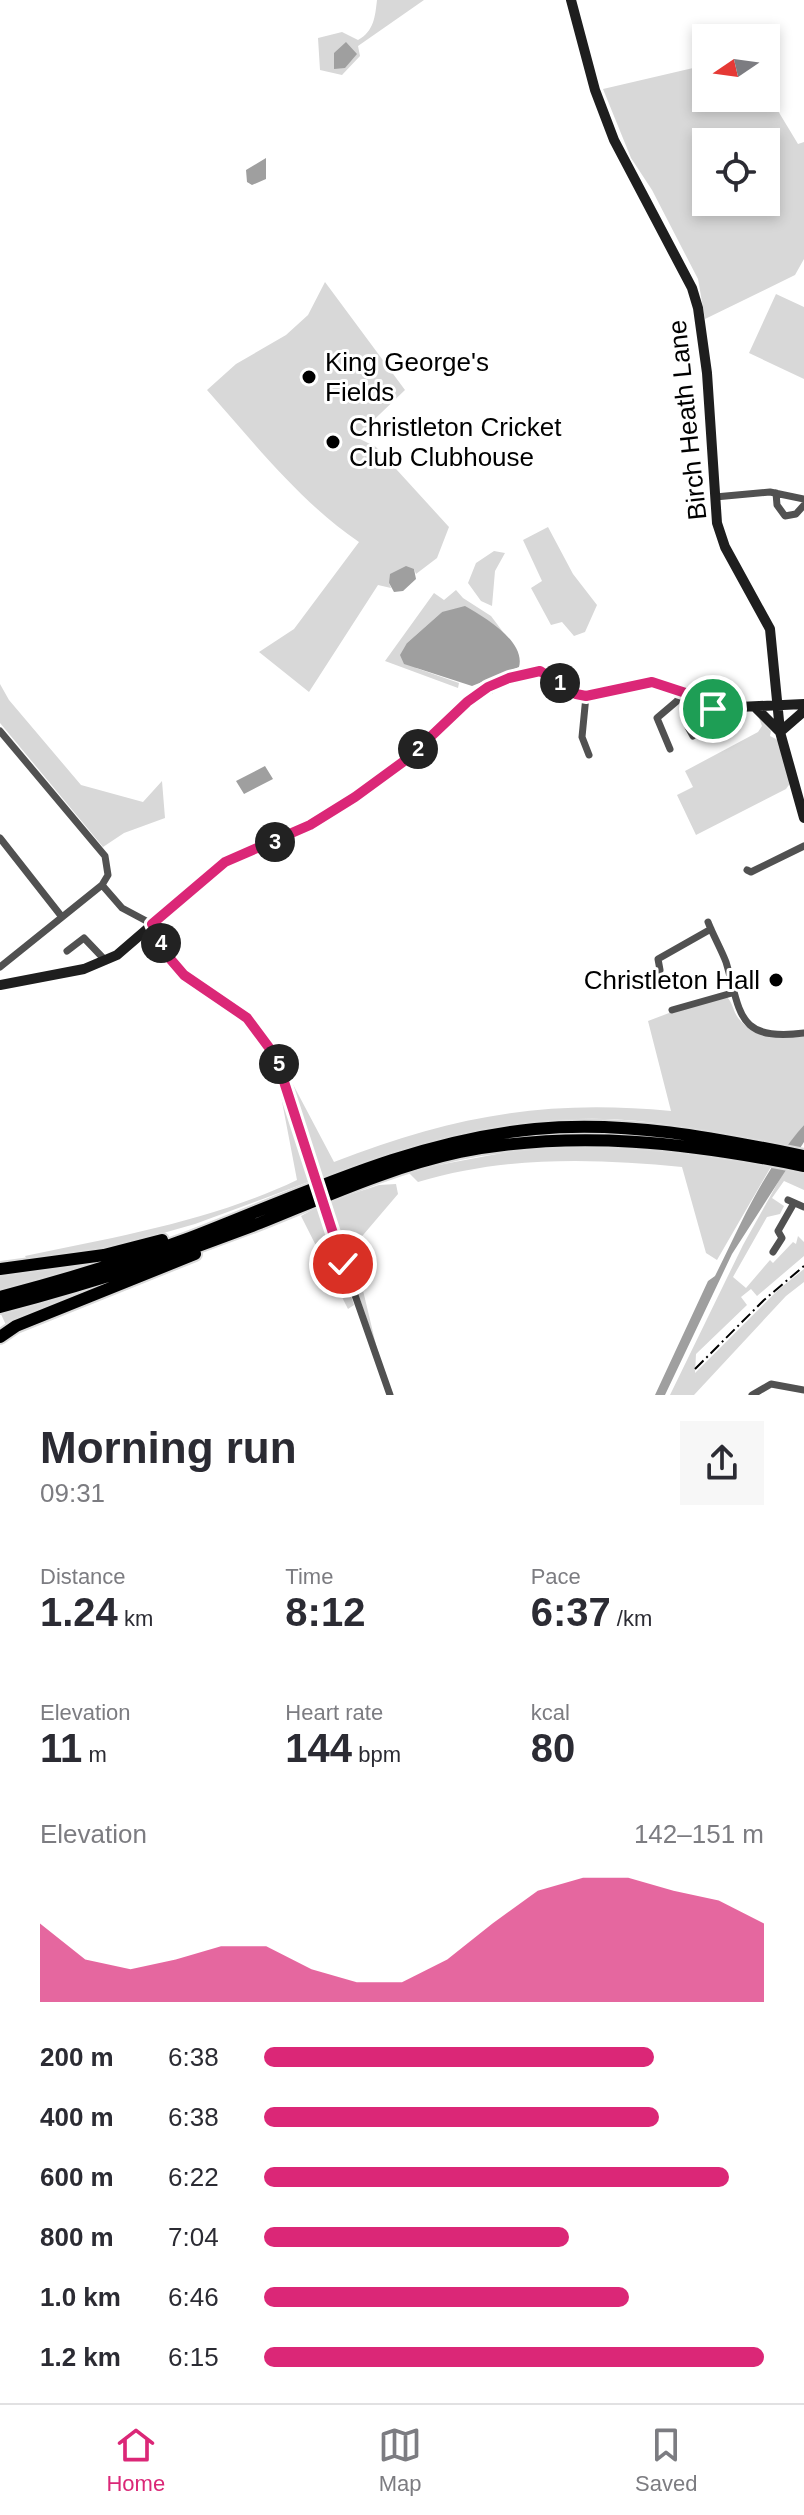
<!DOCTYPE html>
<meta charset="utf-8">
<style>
body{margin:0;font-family:Helvetica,sans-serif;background:#f7f7f7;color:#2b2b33;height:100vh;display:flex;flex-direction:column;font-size:30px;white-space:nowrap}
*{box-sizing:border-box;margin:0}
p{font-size:26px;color:#7c7c81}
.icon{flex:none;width:44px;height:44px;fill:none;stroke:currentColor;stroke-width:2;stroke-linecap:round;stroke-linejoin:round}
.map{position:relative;height:1395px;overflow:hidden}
.panel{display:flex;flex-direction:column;background:#fff;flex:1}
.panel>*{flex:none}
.needle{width:52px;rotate:257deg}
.buttons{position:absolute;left:692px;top:24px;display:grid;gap:16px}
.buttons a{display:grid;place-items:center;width:88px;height:88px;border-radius:0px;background:#fff;box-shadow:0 4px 12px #0003;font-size:40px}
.pin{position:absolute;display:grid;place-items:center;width:68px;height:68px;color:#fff;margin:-34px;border:4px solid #fff;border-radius:50%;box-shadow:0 2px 8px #0007}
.km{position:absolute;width:40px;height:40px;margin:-20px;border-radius:50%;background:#222;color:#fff;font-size:22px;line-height:40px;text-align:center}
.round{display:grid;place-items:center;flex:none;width:84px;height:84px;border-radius:0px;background:#f7f7f7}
.overview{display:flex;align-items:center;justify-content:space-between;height:136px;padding:0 40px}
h1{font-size:44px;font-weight:700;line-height:60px}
.figures{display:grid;grid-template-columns:repeat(3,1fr);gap:12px;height:136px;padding:8px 40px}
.figures div{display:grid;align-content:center}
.figures b{font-size:40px;font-weight:700}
.figures small{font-size:22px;font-weight:400}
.figures p{font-size:22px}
.chart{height:224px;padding:16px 40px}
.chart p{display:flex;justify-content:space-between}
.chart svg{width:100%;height:144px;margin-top:8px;fill:#db2777;opacity:.7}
ul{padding:0 40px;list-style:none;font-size:26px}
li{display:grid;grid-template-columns:128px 96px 1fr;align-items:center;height:60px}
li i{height:20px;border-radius:10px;background:#db2777}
.menu{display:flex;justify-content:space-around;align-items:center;height:112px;border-top:2px solid #e1e1e2;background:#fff;font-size:22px;color:#7c7c81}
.menu a{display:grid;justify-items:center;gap:4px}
.menu .on{color:#db2777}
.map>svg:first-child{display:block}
</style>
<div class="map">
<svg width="804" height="1395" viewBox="0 0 804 1395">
<rect width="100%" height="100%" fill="#fff"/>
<path fill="#d8d8d8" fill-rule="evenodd" d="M377,0h47l-66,46 2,10 -18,19 -22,-5 -2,-32 24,-6 16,8c16,-9 17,-23 19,-40z
M706,65v33h60v-7l32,53 6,-2v117l-9,16 -90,44 -7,-40 -46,-89 -21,-32 -28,-69zM706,142h60v60h-60z
M325,282l80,108 -49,47 20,10 73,80 -12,31 -21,16 -2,-5 -25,14 2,5 -13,-3 -69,107 -50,-40 35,-23 65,-87c-60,-41 -104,-98 -152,-152l29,-26 50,-29 22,-20z
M776,294l28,13v72l-55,-26z
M548,527l25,47 24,31 -12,27 -11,4 -12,-14 -11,3 -20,-37 11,-7 -19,-41z
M494,551l11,2 -10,18 -3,35 -11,-5 -13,-18 8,-20z
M456,590l7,8 28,18 15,20 -28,-22 -36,-2 -35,31 9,25 43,15 -1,5 -73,-27 49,-68 10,7z
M0,684l9,16 72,85 62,17 19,-21 3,37 -41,15 -21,14 -103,-124z
M759,718l12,13 -1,5 8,4 13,42 -5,7 -90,46 -19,-40 16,-8 -8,-16 73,-39 4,-6z
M727,997c6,6 6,15 12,22 14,18 44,21 65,17v89l-18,22c-73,-15 -149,-33 -224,-27 -83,6 -163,31 -242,58l-33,-105 47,89c118,-46 210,-63 337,-51l-23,-90 42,-16z
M276,1070l35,111 -116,43 -88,25 -79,12 -3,-5c91,-19 188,-36 272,-76z
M545,1145l128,4 99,16 -55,95 -11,-7 -24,-86c-90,-9 -176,-11 -264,15l-11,-11z
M786,1168l18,3v19l-20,-9 -12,17 12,8 -4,8 -13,3 -34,60 13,11 24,-28 3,3 20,-21 3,2 2,-8 6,6v14l-47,40 -6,-7 -10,8 6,8 -51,49 -1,19 83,-83 26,-21v13l-18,14 -92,99h-24l73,-150z
M396,1184l2,10 -40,47 -3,16 22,92 -50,-147 52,-17z
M319,1206l35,99 -6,4 -47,-93z
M133,1254l-133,38v-20l19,1z
M163,1266l-157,59 -6,-13z"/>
<path fill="#9f9f9f" d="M346,42l11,12 -12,14 -11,1v-16z
M266,158v21l-14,6 -5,-3 -1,-12z
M406,566l8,3 2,10 -13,12 -9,1 -5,-9 1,-9z
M465,606c19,11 61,35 54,61l-47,19 -68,-22 -4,-9 7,-12 35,-31z
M265,766l8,13 -29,15 -8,-13z
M804,1125v17l-72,112 -67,141h-10l53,-114 7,-5c28,-56 46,-102 89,-151z"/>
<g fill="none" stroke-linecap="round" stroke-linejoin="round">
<defs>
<path id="highway" d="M0,1269l104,-14 58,-15
M0,1297c64,-17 128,-36 190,-59 114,-44 221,-97 345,-109 90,-9 180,9 269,27
M0,1307c88,-23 175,-51 260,-84 67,-27 130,-56 200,-71 116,-23 230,-9 344,14
M0,1337l16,-11 179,-72"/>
</defs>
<use href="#highway" stroke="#dbdbdb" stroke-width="16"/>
<path stroke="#515151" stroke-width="7" d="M776,493l1,12 8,11 11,-2 8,-9
M715,497l55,-5 34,7
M586,696l-4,41 7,18
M0,731l105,125 3,19 -6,10
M693,736l-5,-9 2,-9 20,-5 6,-10
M670,749l-13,-31 20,-17 5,-10
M0,838l62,79
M747,870l4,2 53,-26
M708,922c5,13 13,27 18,40 15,50 10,80 78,71
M67,951l17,-13 21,22
M0,967l102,-82 20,23 30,16 14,30 18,21 63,43 18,24 15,26 31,95
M660,970l-2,-11 53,-30
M672,1010l60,-17
M788,1200l16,7
M328,1218l62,177
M773,1252l9,-14 -4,-7 16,-28
M752,1395l19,-11 33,6"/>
<path stroke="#1e1e1e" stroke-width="10" d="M571,0l24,90 19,50 78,148 6,20 9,65 10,150 8,24 45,82 10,102
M756,708l24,24 24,86
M780,732l24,-21
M0,985l84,-16 33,-14 108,-93 100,-45 82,-58 60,-57 42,-24 31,-7 36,23 10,2 66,-14 87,25 65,-3"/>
<use href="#highway" stroke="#000" stroke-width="12"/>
<path stroke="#000" stroke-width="2" stroke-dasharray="12 4 2 4" stroke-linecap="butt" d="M695,1369l69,-69 40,-34"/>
<path stroke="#515151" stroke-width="7" d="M311,1163l17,55"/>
</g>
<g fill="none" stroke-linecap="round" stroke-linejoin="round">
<defs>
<path id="route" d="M343,1264l-67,-207 -29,-39 -63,-43 -18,-21 -14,-30 73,-62 85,-37 45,-28 52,-38 60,-57 21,-15 21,-9 31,-7 36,23 10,2 66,-14 64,21 -3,6"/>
</defs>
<use href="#route" stroke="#fff" stroke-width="16"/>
<use href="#route" stroke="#db2777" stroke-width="10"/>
</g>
<g fill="#000" stroke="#fff" stroke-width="3">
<circle cx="309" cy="377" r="8"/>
<circle cx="333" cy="442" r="8"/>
<circle cx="776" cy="980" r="8"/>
</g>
<g text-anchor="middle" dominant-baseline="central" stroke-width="6" stroke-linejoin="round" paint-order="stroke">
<g font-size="26" fill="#000" stroke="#fff" text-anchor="start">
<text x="325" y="362">King George's<tspan x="325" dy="30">Fields</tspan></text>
<text x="349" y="427">Christleton Cricket<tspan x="349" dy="30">Club Clubhouse</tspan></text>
<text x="760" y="980" text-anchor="end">Christleton Hall</text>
</g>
<g font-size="26" fill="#000" stroke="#fff">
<text transform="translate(687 420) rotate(-96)">Birch Heath Lane</text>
</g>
</g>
</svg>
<div class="buttons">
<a><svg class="needle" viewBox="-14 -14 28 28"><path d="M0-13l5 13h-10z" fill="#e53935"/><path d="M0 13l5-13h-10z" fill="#7c7c81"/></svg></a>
<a><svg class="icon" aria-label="locate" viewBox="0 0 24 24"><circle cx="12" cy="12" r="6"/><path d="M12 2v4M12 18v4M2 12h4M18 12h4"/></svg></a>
</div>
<div class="pin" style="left:713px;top:709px;background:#1e9e55"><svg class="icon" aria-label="arrive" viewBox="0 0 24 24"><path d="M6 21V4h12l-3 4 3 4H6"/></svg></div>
<div class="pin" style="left:343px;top:1264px;background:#d93025"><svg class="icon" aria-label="check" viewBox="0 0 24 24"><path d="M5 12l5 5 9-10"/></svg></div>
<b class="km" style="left:560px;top:683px">1</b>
<b class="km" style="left:418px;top:749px">2</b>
<b class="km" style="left:275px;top:842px">3</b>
<b class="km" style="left:161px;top:943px">4</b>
<b class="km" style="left:279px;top:1064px">5</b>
</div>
<section class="panel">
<div class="overview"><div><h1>Morning run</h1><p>09:31</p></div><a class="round"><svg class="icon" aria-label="share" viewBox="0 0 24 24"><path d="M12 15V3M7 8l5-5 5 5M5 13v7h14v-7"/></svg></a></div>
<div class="figures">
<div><p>Distance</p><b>1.24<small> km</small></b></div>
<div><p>Time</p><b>8:12</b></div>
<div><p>Pace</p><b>6:37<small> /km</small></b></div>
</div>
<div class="figures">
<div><p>Elevation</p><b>11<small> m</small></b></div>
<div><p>Heart rate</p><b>144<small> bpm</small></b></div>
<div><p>kcal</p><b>80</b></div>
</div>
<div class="chart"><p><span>Elevation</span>142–151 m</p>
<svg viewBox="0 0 160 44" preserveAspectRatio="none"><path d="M0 44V20L10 31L20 34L30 31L40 27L50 27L60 34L70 38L80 38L90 31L100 20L110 10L120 6L130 6L140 10L150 13L160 20V44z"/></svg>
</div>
<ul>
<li><b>200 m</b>6:38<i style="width:78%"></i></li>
<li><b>400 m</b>6:38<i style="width:79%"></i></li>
<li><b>600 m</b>6:22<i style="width:93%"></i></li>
<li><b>800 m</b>7:04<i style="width:61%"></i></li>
<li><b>1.0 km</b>6:46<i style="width:73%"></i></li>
<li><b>1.2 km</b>6:15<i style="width:100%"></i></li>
</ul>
</section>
<nav class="menu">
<a class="on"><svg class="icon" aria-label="home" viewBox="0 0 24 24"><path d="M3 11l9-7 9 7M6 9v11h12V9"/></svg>Home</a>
<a><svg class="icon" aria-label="map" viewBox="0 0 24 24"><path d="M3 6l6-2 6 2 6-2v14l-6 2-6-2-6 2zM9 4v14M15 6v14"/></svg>Map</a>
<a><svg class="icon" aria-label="saved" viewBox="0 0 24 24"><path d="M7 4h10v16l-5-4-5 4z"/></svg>Saved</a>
</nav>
